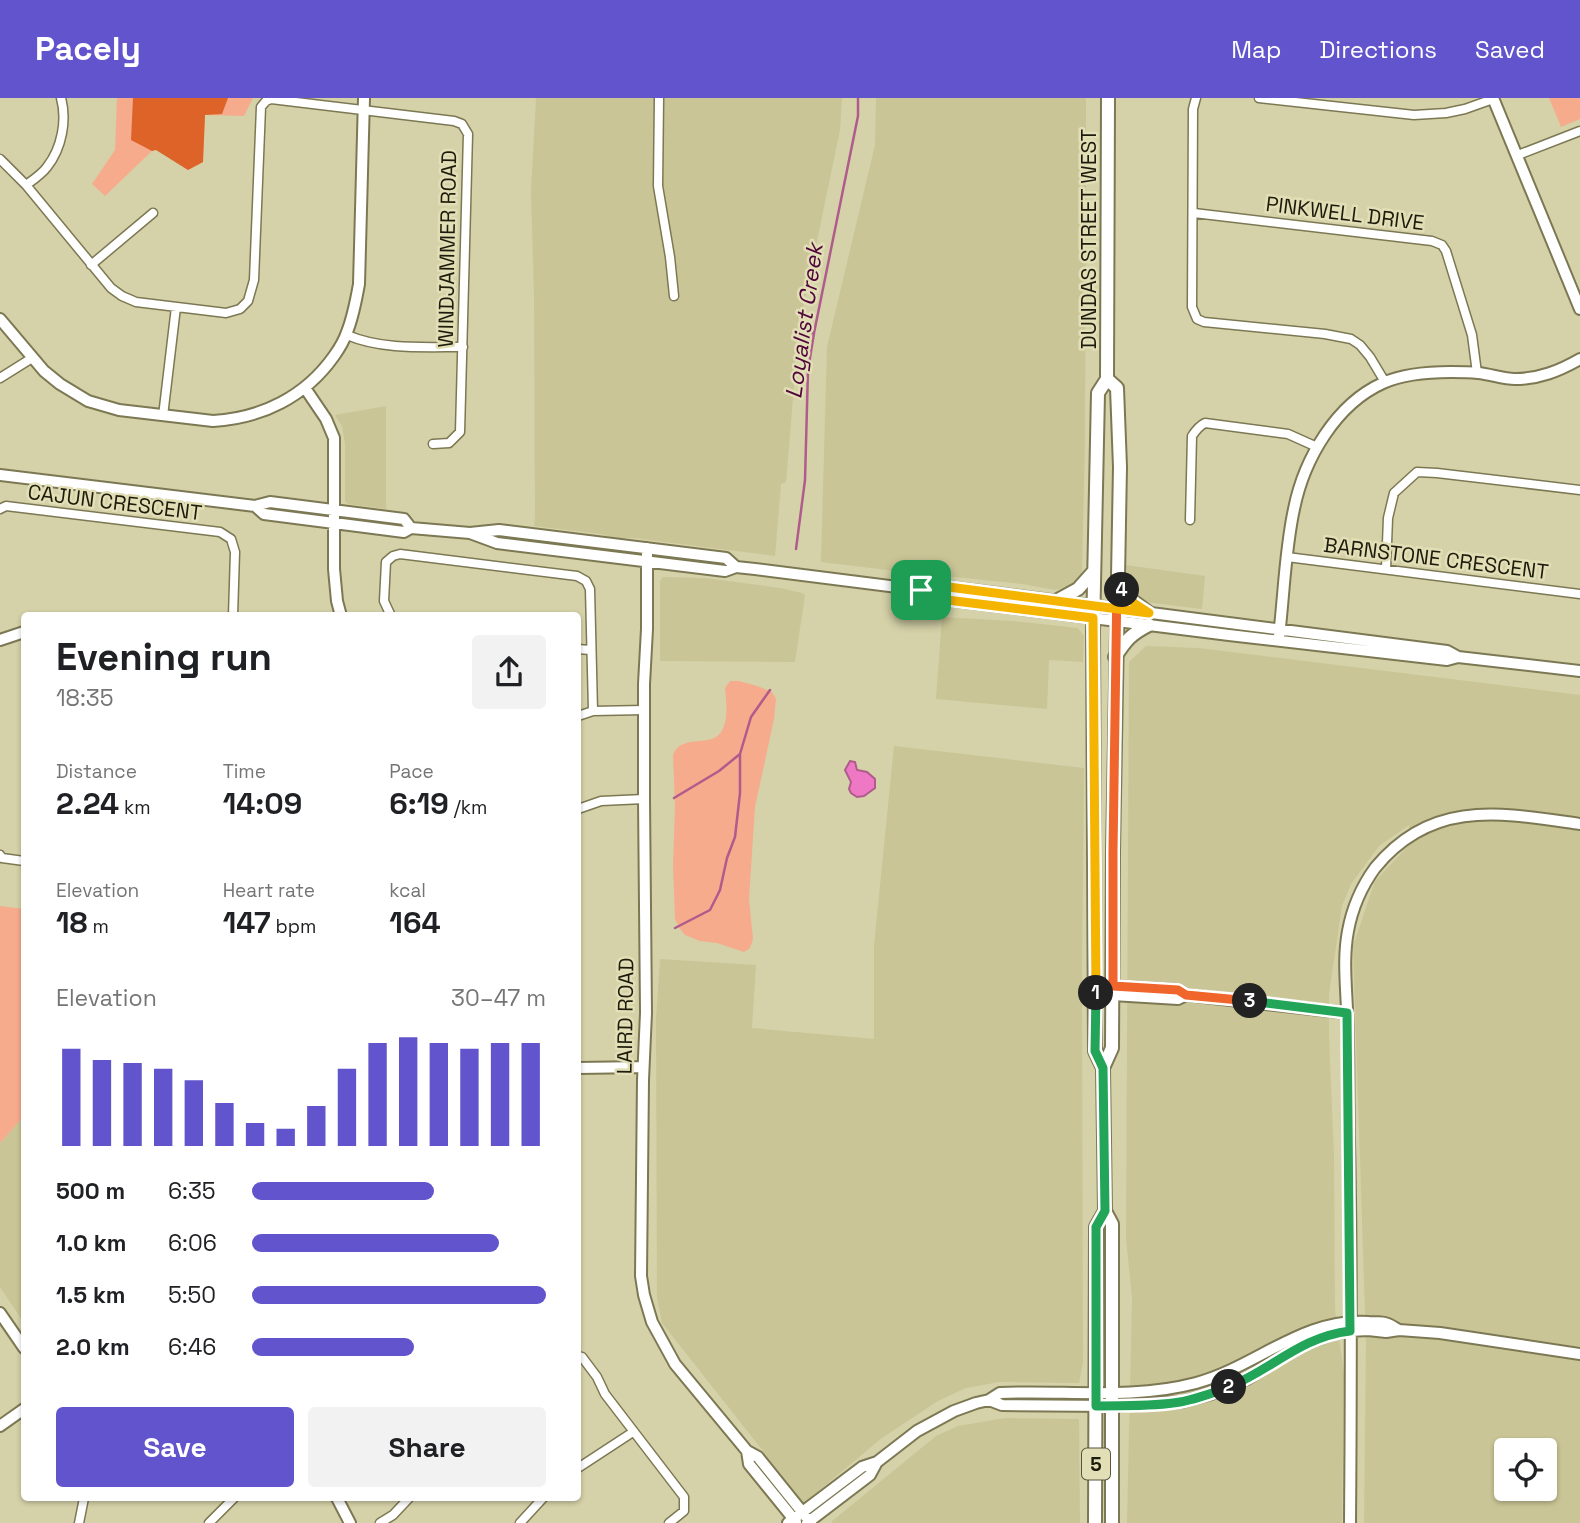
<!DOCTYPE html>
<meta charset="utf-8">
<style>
body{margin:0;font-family:"Space Grotesk",sans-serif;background:#f2f2f2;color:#202124;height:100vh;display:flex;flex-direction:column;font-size:26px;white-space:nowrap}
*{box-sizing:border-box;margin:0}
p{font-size:23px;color:#757577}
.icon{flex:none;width:38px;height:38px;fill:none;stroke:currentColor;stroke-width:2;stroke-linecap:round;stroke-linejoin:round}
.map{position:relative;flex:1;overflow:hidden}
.side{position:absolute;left:21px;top:514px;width:560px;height:889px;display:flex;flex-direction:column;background:#fff;border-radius:7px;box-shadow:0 2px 5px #0004}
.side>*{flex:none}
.controls{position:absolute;left:1494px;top:1340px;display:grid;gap:14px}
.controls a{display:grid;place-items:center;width:63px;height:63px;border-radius:7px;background:#fff;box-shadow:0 2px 5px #0004;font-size:35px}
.pin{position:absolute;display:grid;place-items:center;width:60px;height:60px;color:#fff;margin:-30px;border-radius:14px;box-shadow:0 4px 10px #0006}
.km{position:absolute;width:35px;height:35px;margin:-18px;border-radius:50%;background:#222;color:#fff;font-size:19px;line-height:35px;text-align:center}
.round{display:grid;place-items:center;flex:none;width:74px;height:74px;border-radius:7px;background:#f2f2f2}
.headline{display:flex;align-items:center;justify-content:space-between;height:119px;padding:0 35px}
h1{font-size:38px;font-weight:800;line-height:52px}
.figures{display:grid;grid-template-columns:repeat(3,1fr);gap:10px;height:119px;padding:7px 35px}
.figures div{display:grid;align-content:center}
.figures b{font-size:30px;font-weight:800}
.figures small{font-size:19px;font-weight:400}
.figures p{font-size:19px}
.chart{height:196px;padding:14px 35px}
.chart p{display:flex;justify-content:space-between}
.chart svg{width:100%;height:126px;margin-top:7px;stroke:#6154cc;stroke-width:6}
.primary-button{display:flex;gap:14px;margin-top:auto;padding:14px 35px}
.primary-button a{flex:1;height:80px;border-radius:7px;background:#6154cc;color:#fff;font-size:28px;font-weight:800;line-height:80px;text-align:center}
.primary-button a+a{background:#f2f2f2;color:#202124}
ul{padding:0 35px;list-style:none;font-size:23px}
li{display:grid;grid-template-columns:112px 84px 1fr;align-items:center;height:52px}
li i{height:18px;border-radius:9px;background:#6154cc}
header{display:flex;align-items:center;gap:42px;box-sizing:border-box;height:98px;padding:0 35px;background:#6154cc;color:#fff}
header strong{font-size:33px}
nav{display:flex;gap:38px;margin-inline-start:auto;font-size:24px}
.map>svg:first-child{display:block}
</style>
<header>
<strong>Pacely</strong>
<nav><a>Map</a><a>Directions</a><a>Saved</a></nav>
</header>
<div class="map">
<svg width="1580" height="1425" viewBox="0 0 1580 1425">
<rect width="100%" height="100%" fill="#d5d2a9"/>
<path fill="#cac596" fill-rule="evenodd" d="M536,0h306l-2,32 -45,217v27l-9,108 -5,2 -6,72 -142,-18h-20l-12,-4 -67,-8 1,-10 -1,-221 -3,-104z
M876,0h210l-1,340 -3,135 -3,8 -9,6 -15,3 -33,-6 -118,-12 -83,-10 6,-215 48,-202z
M386,308v103l-38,-5 -3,-3v-57l-3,-18 -7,-11z
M1126,467l79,11 -3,33 -57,-7 -7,-4 -7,-6 -4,-10z
M663,479l42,1 75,10 22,5 3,2 -10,67 -135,-1v-80z
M942,519l71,4 65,7 6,8 -1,26 -34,-2 -2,49 -111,-10z
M1146,548l53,2 381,47v828h-216l2,-181 -13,-396 22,-65 32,-34 2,-22 -30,21 -28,38 -9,22 -13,88v43l5,119 1,154 9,64 -2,149h-215l5,-225 -6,-60 3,-576zM1507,1353h38v38h-38z
M894,648l190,22 -2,201 1,394 -4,20 -79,-1 -34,6 -28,13 -56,37 -78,65 -142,-180 -5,-26 -1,-276 4,-62 96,6 -4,63 122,11v-94z
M24,1018v207l-24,-36v-144z
M1005,1320l74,1 1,104h-248l-1,-1 105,-86 22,-10z"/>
<path fill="#f6ab8c" d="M117,0h136l-9,18 -39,-1 -2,47 -15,8 -32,-21 -4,2 -47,45 -13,-12 23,-34z
M1549,0h31v21l-19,8z
M730,583h9l18,5 15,6 4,7 -2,20 -19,88 -6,92 4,40 -3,9 -6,4 -27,-9 -17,-2 -15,-6 -5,-6 -5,-10 -2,-54 2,-59 -2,-51c8,-22 38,-7 48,-23 8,-12 5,-31 4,-44z
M0,808l24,3v207l-24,27z"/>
<path fill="#dd6328" d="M133,0h95l-6,16 -17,1 -2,47 -15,8 -32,-20 -4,1 -21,-11z"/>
<path fill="#ee78c3" stroke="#af5c8c" stroke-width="2" d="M850,663l5,1 2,8 10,2 8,7v9l-11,8 -7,1 -6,-4 -2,-4 2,-7 -6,-12z"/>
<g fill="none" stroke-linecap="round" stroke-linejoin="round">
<path stroke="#af5c8c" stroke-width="2.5" d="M804,235h10
M796,451l9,-69 3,-110 6,-37 44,-217v-18
M674,700l45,-27 21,-17
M675,830l35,-18 10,-20 7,-32 8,-21 5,-44v-39l11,-37 19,-27"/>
<defs>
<path id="street" d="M659,0l-1,88 12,71 4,39
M1196,0l-3,11 -1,198 5,12 7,3 121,12 26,5 9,6 10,12 15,25
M1259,0l155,17 32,-2 19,-4 28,-10
M1518,57l62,-24
M0,61l26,26 85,103 11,8 14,6 90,11 14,-4 8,-8 6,-21 7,-173 5,-6 5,-2 183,22 8,3 6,10 -8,298 -11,11 -16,1
M26,87c7,-5 16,-11 21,-18 15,-19 20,-47 14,-69
M1194,115l238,28 10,4 4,6 26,84 5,38
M91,167l62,-52
M347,237c35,15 77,12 116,12
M0,280l32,-20
M163,318l13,-109
M0,411l6,-3 214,26 11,7 4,13 -2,64
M1190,422l2,-84c4,-6 7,-10 13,-13l83,11 29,13
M1287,459l293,37
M1386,471l2,-51 6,-25 23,-21 20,1 143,17
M391,518l-7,-15 2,-39 7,-6 7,-2 177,22 9,5 4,8 3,122
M578,551l12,1
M578,618l15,-5 51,-1
M578,711l23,-8 43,-2
M0,757l2,3 22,3
M578,1258l4,1 15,20 8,17 79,103v14l-15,12
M578,1370l55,-36
M79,1425l5,-25
M209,1425l25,-25
M380,1425l13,-8 16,-17
M520,1425l23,-25"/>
<path id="secondary" d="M1493,0l87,211
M0,221l44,52 16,13 28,17 31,9 94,11c49,-3 92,-24 121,-65 5,-7 10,-15 13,-24 6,-15 9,-31 12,-48l5,-186
M305,290l21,31 8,19v131l3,32 4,15
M0,377l255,31 15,-4 134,17 7,9
M255,408l9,8 140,18 7,-4 59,5 29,-3 227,28 10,9
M470,435l27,10 228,28 11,-4 19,2 166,21 12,-5 514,66 11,6 122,14
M647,450v81l-3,55v115l2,214 -3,67 -2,196 3,19 8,27 23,42 72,87 11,6 53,66
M921,492l10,8 298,37 218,25 11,-3
M1279,538c5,-42 6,-86 15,-127 10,-50 42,-105 89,-126 20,-9 48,-11 68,-11 9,0 18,0 27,1 12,1 25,6 37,6 24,0 44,-8 65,-20
M0,542l24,-8
M1096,887l82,5 8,5 161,18
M1096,896l82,5 8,-4
M578,970l65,-1
M0,1215l24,35
M989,1302l13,5 110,1 70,-4 29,-8 36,-15 44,-28 17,-8 27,-10 15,-2 18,-1 18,2 13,-2 41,3 140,21
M0,1328l24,-17
M747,1353l2,13 47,58
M337,1400l13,25
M788,1425l74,-56 15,-5 40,-31 37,-20 22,-8 13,-3 11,-7c65,-3 132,7 196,-10 60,-16 107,-66 173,-61 5,0 11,0 16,1 5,1 10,5 14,7
M807,1425l63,-48 7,-13
M1350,1425c1,-127 2,-254 -1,-381 -1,-44 0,-88 -2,-132 -1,-26 -4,-53 1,-79 4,-22 14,-45 27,-63 57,-70 127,-55 205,-44"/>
<path id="primary" d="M1108,0l-1,281 -9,14 -5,239 2,419 8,17 2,143 7,13v299
M1117,485l13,16 19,14
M1056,503l22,-12 16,-18
M1115,559c11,-17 16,-23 34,-32
M1103,970l9,-20 1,-196 7,-385 -3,-79 -10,-9
M1095,1425l1,-296 9,-16"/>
</defs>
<use href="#street" stroke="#7c7853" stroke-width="11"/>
<use href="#secondary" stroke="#7c7853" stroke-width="14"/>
<use href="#primary" stroke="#7c7853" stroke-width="16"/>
<use href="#street" stroke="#fff" stroke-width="8"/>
<use href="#secondary" stroke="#fff" stroke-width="10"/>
<use href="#primary" stroke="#fff" stroke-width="12"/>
</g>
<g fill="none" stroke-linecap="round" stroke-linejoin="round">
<defs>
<path id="split-1" d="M921,492l10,8 162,20 3,375"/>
<path id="split-2" d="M1096,895l-1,58 8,17 2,143 -9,16v179c27,-1 56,1 84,-4 17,-3 33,-9 49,-15"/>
<path id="split-3" d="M1229,1289c44,-18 71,-50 121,-56l-3,-318 -97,-12"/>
<path id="split-4" d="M1122,492l-5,-8 -4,270v134l65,4 8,5 64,6"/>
<path id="split-5" d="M921,492l12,-5 216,28 -14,-9 -13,-14"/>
</defs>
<use href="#split-1" stroke="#fff" stroke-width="14"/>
<use href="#split-2" stroke="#fff" stroke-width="14"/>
<use href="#split-3" stroke="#fff" stroke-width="14"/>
<use href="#split-4" stroke="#fff" stroke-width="14"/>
<use href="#split-5" stroke="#fff" stroke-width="14"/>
<use href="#split-1" stroke="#f5b400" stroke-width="9"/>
<use href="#split-2" stroke="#22a559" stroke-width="9"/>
<use href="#split-3" stroke="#22a559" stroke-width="9"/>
<use href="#split-4" stroke="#f0652b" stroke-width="9"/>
<use href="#split-5" stroke="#f5b400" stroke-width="9"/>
</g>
<g text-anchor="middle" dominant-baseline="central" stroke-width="5" stroke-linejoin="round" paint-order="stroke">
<rect fill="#e2dfb6" stroke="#57563f" stroke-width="2" x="1082" y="1350.5" width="28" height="31" rx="5"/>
<g font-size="19" font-weight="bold" fill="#1c1b0c">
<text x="1096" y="1366">5</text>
</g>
<g font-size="21" fill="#1c1b0c" stroke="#e2dfb6">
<text transform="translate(1345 115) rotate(7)">PINKWELL DRIVE</text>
<text transform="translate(1088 141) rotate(-90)">DUNDAS STREET WEST</text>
<text transform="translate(447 151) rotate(-89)">WINDJAMMER ROAD</text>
<text transform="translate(115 404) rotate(7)">CAJUN CRESCENT</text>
<text transform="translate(1436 460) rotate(7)">BARNSTONE CRESCENT</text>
<text transform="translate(625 918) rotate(-89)">LAIRD ROAD</text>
</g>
<g font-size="23" font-style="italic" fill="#50053b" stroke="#e2dfb6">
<text transform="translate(804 223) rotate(-82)">Loyalist Creek</text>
</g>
</g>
</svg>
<div class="controls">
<a><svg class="icon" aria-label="locate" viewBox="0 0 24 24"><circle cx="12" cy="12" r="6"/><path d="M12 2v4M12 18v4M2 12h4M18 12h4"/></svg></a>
</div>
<div class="pin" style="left:921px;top:492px;background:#1e9e55"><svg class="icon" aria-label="arrive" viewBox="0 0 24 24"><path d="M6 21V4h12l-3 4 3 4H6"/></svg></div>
<b class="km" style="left:1096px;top:895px">1</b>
<b class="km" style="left:1229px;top:1289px">2</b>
<b class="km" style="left:1250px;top:903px">3</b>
<b class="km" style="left:1122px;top:492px">4</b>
<section class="side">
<div class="headline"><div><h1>Evening run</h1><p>18:35</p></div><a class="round"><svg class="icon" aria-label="share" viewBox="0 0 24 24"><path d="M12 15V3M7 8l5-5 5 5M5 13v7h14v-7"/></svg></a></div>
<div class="figures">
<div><p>Distance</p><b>2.24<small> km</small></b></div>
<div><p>Time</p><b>14:09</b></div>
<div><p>Pace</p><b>6:19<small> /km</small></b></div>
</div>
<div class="figures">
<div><p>Elevation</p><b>18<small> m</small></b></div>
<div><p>Heart rate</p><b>147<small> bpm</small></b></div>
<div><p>kcal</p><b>164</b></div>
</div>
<div class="chart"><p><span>Elevation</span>30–47 m</p>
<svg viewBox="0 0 160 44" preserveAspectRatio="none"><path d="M5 44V10M15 44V14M25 44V15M35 44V17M45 44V21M55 44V29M65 44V36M75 44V38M85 44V30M95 44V17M105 44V8M115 44V6M125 44V8M135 44V10M145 44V8M155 44V8"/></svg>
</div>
<ul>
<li><b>500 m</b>6:35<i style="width:62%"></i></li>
<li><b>1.0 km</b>6:06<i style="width:84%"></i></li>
<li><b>1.5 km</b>5:50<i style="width:100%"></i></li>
<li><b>2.0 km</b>6:46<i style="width:55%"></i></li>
</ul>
<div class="primary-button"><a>Save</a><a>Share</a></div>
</section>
</div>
